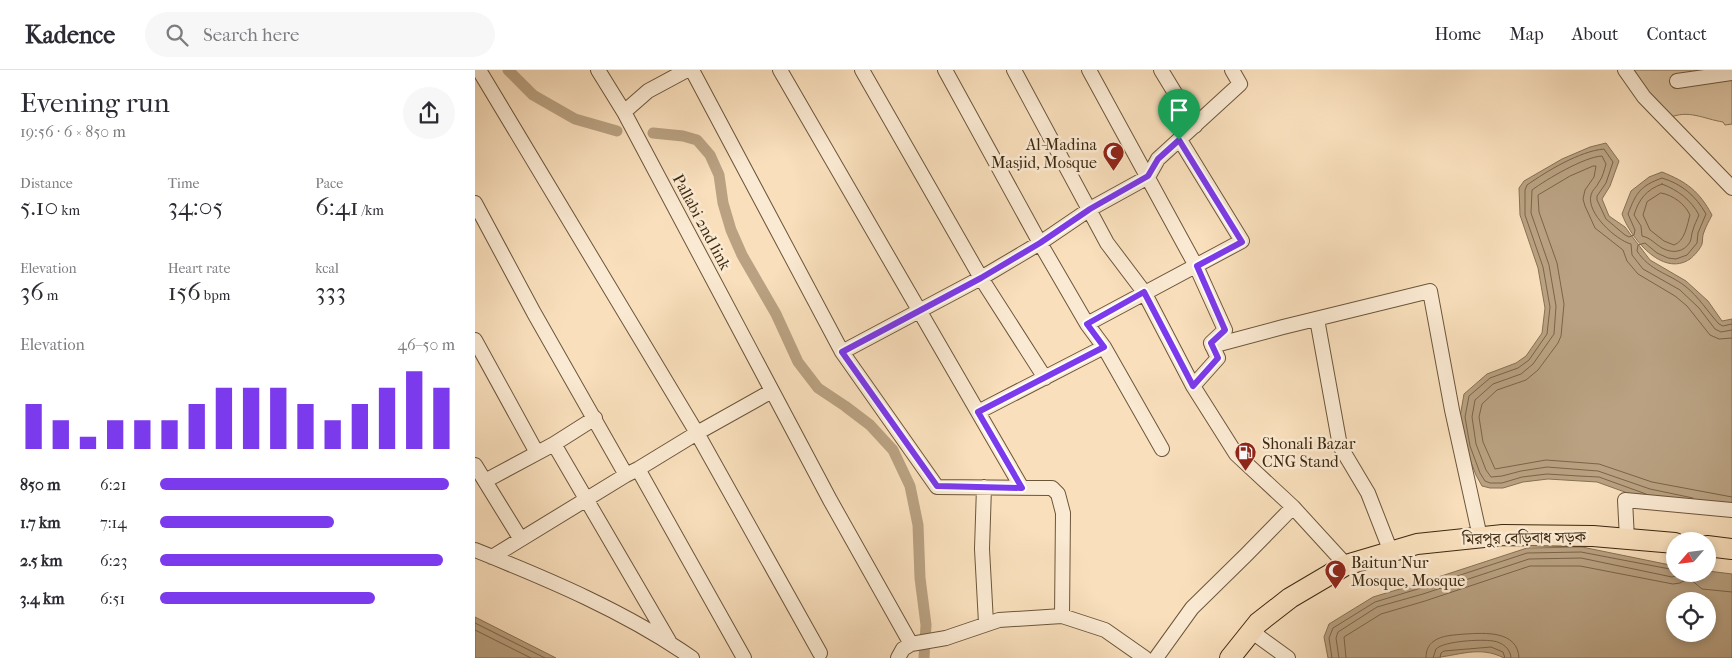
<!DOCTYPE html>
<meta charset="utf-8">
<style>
body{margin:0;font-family:"IM FELL French Canon","Noto Serif Bengali",serif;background:#f7f7f7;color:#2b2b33;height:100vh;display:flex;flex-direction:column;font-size:19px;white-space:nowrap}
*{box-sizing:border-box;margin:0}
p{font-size:16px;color:#7c7c81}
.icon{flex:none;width:28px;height:28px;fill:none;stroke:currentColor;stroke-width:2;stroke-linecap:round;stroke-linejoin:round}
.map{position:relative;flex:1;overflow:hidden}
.panel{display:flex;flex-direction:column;background:#fff;width:475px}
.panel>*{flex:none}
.needle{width:32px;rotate:242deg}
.tools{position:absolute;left:1191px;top:462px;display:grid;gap:10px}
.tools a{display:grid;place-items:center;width:50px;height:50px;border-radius:50%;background:#fff;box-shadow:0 2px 8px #0003;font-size:25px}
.pin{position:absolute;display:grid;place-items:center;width:42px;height:42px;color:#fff;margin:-51px -21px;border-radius:50% 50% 50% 0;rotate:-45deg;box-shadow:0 0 5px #0007}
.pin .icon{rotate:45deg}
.round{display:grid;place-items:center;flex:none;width:52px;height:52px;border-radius:26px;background:#f7f7f7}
.overview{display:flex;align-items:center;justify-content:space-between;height:85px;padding:0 20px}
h1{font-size:28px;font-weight:600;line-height:38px}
.figures{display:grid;grid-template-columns:repeat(3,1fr);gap:8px;height:85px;padding:5px 20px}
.figures div{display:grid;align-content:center}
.figures b{font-size:25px;font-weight:600}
.figures small{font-size:14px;font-weight:400}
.figures p{font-size:14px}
.chart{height:140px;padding:10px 20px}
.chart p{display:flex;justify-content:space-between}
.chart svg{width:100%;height:90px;margin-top:5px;stroke:#7c3aed;stroke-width:6}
ul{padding:0 20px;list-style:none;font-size:16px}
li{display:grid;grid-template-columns:80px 60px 1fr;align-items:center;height:38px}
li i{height:12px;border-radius:6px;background:#7c3aed}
header{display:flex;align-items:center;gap:30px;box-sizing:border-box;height:70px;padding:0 25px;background:#fff;border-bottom:1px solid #e1e1e2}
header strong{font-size:24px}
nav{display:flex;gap:28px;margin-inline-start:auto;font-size:18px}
.search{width:350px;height:45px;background:#f7f7f7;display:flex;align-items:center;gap:12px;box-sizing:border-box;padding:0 18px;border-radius:28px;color:#7c7c81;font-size:19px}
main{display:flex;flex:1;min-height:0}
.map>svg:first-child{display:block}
</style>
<header>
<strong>Kadence</strong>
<div class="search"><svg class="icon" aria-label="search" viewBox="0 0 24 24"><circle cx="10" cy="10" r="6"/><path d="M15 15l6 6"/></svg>Search here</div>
<nav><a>Home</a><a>Map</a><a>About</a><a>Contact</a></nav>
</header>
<main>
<section class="panel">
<div class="overview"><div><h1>Evening run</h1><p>19:56 · 6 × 850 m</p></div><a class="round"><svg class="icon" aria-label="share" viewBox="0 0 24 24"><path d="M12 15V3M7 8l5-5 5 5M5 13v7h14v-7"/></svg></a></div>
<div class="figures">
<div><p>Distance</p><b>5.10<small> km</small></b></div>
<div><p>Time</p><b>34:05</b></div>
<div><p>Pace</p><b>6:41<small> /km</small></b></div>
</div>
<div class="figures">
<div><p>Elevation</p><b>36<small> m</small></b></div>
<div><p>Heart rate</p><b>156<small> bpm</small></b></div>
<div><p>kcal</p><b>333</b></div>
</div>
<div class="chart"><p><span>Elevation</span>46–50 m</p>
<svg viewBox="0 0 160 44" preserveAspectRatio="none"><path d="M5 44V22M15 44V30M25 44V38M35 44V30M45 44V30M55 44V30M65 44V22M75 44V14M85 44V14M95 44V14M105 44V22M115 44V30M125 44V22M135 44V14M145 44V6M155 44V14"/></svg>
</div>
<ul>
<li><b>850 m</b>6:21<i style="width:98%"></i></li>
<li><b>1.7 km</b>7:14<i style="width:59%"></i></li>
<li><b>2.5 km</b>6:23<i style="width:96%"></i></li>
<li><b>3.4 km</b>6:51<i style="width:73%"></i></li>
</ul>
</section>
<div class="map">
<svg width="1257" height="588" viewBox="0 0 1257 588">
<rect width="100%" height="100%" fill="#f9dfbc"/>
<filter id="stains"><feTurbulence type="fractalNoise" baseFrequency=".004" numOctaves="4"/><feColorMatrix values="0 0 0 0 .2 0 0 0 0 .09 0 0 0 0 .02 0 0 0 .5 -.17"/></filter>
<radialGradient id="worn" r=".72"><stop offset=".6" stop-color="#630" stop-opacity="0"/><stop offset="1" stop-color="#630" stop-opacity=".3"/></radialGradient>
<path fill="#d9c09f" stroke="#8b7457" d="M1147,0h110v54l-7,1 -2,-3c-19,-3 -35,-13 -54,-4z"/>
<path fill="#b9a181" stroke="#877153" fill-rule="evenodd" d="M1131,73l13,18 -9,25 -8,13 7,17 16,11 25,33 36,21 22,20 14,20 10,-2v197l-85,-16 -50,-18 -49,-3 -25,3 -20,6h-13l-8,-2 -6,-11 -11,-28 -5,-30 4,-23 23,-20 29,-11 10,-7 16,-23 3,-25 -7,-40 -18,-53 -1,-27 5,-7 38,-22 28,-12z
M1187,102c25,10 37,19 50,43 -3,6 -6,11 -8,17 -2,4 -1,8 -2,12 -1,4 -8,12 -12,15 -28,19 -60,-22 -68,-45l9,-23 18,-14z
M1107,477l93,19v8h32l1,-3 24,3v84h-228c-25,-13 -46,-2 -72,0 -34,0 -70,0 -104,0l-4,-21 5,-13 44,-27 47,-14 107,-35zM1232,531v33h-32v-33z
M0,547l81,41h-81z"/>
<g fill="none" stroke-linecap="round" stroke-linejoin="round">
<path stroke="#7b6448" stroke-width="1" d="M1187,114c16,6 29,16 37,31 -2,5 -5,10 -6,15 -2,4 -1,8 -3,12 -6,10 -17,12 -28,6 -7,-4 -11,-10 -20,-12l-1,-10 -7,-11c5,-16 12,-25 28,-31z
M1186,123c12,2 24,11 29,22 -3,10 -5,26 -16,30l-10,-4 -14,-11 -7,-15 4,-13z
M1257,268l-13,1 -9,-4 -23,-29 -12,-10 -37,-22 -11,-13 -4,-11 -28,-22 -10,-22 -2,-7 2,-9 9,-13 2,-11h-3l-23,10 -32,19 1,17 18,51 7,41 -3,32 -3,7 -20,27 -12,10 -29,10 -15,14 -3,13 4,25 12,27 51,-9 53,4 53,18 80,15
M1171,424l-47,-17 -20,-1 -32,-2 -25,3 -20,6h-12l-5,-2 -5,-8 -10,-27 -5,-29 4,-21 21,-18 28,-10 11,-8 18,-26 3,-27 -7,-40 -18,-52v-25l2,-5c20,-14 53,-34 77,-36l9,13 -7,21 -9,13v4l9,19 19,16 4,2 5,-2 1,-5 -7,-16c8,-21 12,-28 34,-36 20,6 34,18 44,36l-8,19 -1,10 -10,12 -11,4 -8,-1 -11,-5 -12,-10 -7,2 -1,6c13,20 31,22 48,35 14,11 22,25 34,38l4,2 9,-2
M1218,428l-43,-9 -52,-18 -51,-4 -26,4 -19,5 -11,1 -5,-7 -10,-26 -4,-27 3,-17 18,-16 28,-10 12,-10 21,-30 2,-28 -7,-41 -18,-52 1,-23c15,-11 52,-33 70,-34l4,8c-2,6 -3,13 -7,18 -2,5 -7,8 -8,13 -5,18 25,45 40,49l1,11 11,14 37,21 19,18 16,21 6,3 11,-2
M0,553l70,35
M0,560l56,28
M857,588l-3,-20 4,-10 42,-26 46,-14 106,-35 54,-1 94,18
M864,588l-3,-20 2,-6 39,-25 46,-13 106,-35 52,-1 91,19 10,-3
M871,588l-2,-21 37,-23 44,-13 105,-35h50l93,18 7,-1 9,-5 13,11 30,3
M951,588c0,-7 2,-13 8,-17 8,-6 21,-6 31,-7 19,-1 53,-4 54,24
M958,588l3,-9c8,-8 45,-10 57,-8 9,1 18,8 18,17
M965,588l1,-5 3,-2 47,-4 12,5 2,6"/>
<path stroke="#b9a181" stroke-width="11" d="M33,0l25,25 42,24 42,12
M178,63l30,3 14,4 13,15 9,20 4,28 8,27 11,25 34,59 22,48 20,26 27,18 25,19 23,25 17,36 8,39 2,53 6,47 -2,33"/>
<defs>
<path id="minor" d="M4,0l218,363 123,220
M123,0l26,42 206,388 81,144
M217,0l150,282 95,135 115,1 6,6 5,19 -1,103
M305,0l198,342 126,-65
M387,0l119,208 64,100
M470,0l95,173 47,81 17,23 58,102
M539,0l93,173 37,49 49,94 43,68 57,53 53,58
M614,0l107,196 29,64 -14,13 7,15 -25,28
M686,0l34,56
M1150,0l19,27 88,91
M1202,11l55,-8
M149,42l24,-21 39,-21
M0,133l59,110 92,162
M842,249l23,127 28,47 23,59
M612,254l155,-83 -62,-101
M0,270l62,113
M737,276l71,-19 147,-36 22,119 28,127
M367,282l139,-74 59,-35 50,-34 58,-32 10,-18 82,-75 -8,-14
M503,342l44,76
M79,374l115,197
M0,395l45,73
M163,399l106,189
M10,411l69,-37 41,-26
M509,417l-2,62 4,74
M1152,469l-2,-39 107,10
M0,480c75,30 151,62 217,108
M17,487l134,-82 12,-6 59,-36 75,-42
M776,561l37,27
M423,588l5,-9 8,-5 35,-6 53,-18 63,-4 43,14 40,28
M681,588l36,-50 54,-53 47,-48"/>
<path id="highway" d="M1232,476l25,3
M755,588l28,-35 32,-25 56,-33 71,-21 86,-9 90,1 82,7"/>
</defs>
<use href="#minor" stroke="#6c563a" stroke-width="16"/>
<use href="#highway" stroke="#3d280f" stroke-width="22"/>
<use href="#minor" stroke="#fbead3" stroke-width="14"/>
<use href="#highway" stroke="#f9dfbc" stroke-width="20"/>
</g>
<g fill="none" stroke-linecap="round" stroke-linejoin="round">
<defs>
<path id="route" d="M704,70l63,102 -45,24 28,64 -14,13 7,15 -25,28 -49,-94 -57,32 17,23 -126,65 44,76 -85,-2 -95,-134 139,-74 59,-35 50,-34 58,-33 10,-17z"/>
</defs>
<use href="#route" stroke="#fff" stroke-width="10"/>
<use href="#route" stroke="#7c3aed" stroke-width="6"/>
</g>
<defs>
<symbol id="mosque-pin" viewBox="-11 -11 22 30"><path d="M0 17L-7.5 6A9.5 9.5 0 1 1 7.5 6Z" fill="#8f2418" stroke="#fbead3"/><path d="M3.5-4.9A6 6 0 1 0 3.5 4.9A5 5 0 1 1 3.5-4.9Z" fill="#fff"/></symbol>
<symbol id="fuel-pin" viewBox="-11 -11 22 30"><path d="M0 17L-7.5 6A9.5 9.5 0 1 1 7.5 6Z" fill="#8f2418" stroke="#fbead3"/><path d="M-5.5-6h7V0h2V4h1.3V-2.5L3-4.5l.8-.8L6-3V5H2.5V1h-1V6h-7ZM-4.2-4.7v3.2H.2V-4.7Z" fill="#fff"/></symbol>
</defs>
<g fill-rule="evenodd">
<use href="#mosque-pin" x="626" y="70" width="25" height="34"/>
<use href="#fuel-pin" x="758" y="370" width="25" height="34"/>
<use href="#mosque-pin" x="848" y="488" width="25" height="34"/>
</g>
<g text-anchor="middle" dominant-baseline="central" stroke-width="5" stroke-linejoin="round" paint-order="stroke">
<g font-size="16" fill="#3d280f" stroke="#fbead3" text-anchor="start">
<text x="622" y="74" text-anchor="end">Al-Madina<tspan x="622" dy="18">Masjid, Mosque</tspan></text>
<text x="787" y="373">Shonali Bazar<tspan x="787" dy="18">CNG Stand</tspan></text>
<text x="876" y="492">Baitun Nur<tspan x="876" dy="18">Mosque, Mosque</tspan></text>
</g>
<g font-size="16" fill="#3d280f" stroke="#fbead3">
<text transform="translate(227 152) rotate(62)">Pallabi 2nd link</text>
<text transform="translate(1049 468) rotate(-1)">মিরপুর বেড়িবাধ সড়ক</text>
</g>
</g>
<rect width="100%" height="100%" filter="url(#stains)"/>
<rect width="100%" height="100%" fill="url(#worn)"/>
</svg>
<div class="tools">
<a><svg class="needle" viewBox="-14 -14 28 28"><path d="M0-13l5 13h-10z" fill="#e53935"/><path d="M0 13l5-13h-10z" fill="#7c7c81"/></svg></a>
<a><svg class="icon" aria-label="locate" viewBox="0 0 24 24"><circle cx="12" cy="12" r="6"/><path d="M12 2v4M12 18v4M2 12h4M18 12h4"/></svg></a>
</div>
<div class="pin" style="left:704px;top:70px;background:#1e9e55"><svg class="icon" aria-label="arrive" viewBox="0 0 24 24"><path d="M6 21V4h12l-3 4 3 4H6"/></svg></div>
</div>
</main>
